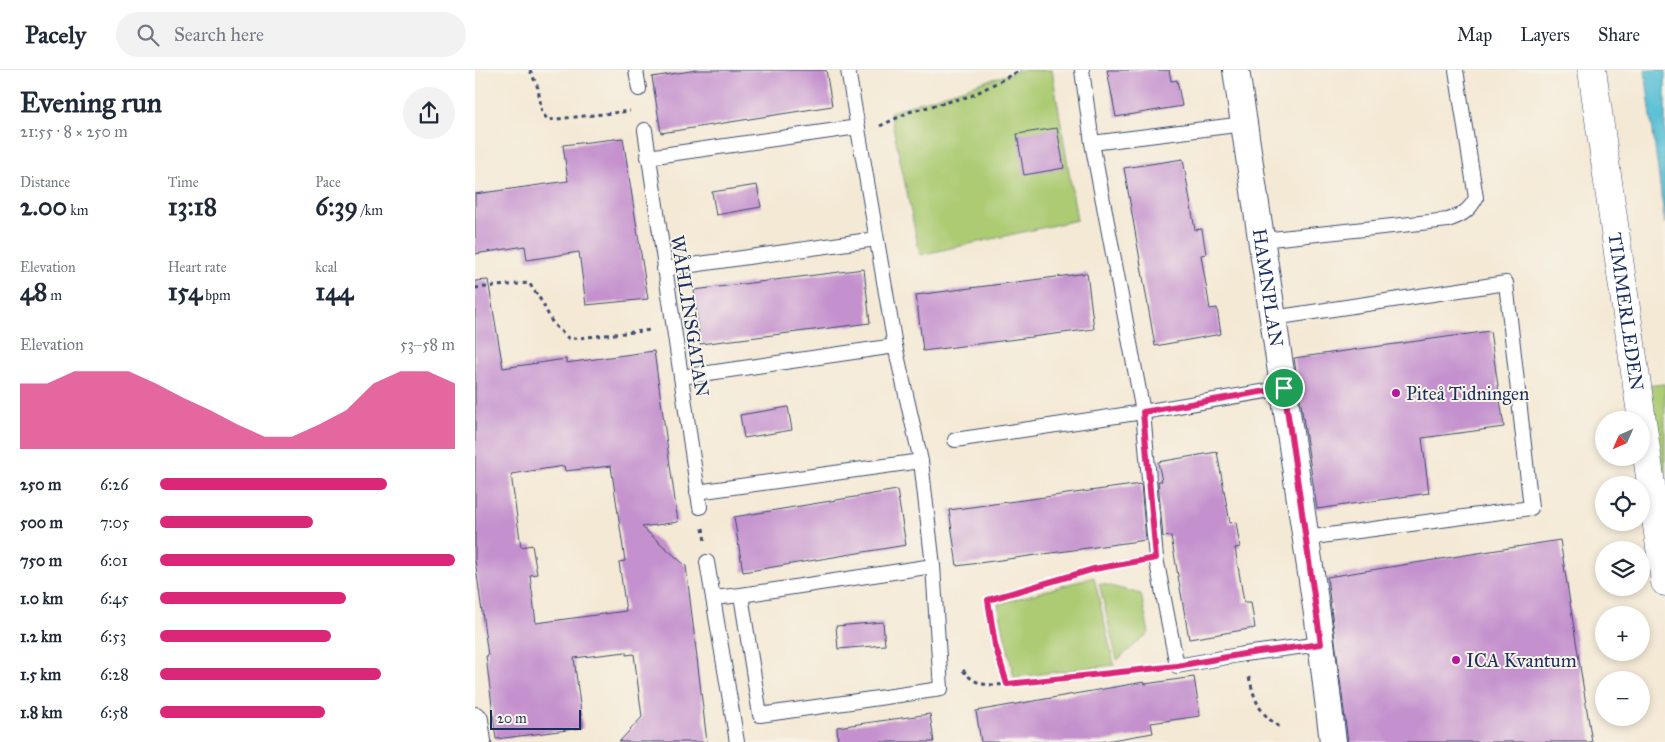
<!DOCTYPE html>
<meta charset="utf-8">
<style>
body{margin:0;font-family:"IM FELL Great Primer",serif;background:#f2f2f3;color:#1f2937;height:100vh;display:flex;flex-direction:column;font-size:19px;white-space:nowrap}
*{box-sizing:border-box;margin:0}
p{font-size:16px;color:#747a83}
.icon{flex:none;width:28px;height:28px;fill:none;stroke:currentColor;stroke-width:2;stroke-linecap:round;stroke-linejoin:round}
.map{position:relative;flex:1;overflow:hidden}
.drawer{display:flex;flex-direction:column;background:#fff;width:475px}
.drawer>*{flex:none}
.needle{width:32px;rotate:225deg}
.controls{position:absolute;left:1120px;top:341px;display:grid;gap:10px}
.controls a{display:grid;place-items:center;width:55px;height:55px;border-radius:50%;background:#fff;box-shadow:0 2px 8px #0003;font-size:25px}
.scale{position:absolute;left:15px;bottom:12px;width:91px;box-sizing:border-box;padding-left:5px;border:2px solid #1b2f5e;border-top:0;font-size:14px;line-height:18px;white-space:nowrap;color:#1b2f5e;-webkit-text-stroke:4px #f7f3e8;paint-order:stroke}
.pin{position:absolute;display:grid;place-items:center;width:42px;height:42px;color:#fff;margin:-21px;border:2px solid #fff;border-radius:50%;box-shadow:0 1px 5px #0007}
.round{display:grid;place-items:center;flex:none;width:52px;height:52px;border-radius:26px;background:#f2f2f3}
.overview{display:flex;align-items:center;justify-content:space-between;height:85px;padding:0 20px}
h1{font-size:28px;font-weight:700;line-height:38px}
.metrics{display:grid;grid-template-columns:repeat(3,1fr);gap:8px;height:85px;padding:5px 20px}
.metrics div{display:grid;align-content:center}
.metrics b{font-size:25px;font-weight:700}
.metrics small{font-size:14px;font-weight:400}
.metrics p{font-size:14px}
.chart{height:140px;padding:10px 20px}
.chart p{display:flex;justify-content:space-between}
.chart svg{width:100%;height:90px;margin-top:5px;fill:#db2777;opacity:.7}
ul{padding:0 20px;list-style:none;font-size:16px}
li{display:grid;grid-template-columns:80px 60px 1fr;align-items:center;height:38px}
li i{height:12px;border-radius:6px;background:#db2777}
header{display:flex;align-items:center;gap:30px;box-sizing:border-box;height:70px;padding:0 25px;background:#fff;border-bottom:1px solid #e0e1e3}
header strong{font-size:24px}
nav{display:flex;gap:28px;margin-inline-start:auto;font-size:18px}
.search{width:350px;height:45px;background:#f2f2f3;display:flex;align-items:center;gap:12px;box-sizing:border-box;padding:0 18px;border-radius:28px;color:#747a83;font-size:19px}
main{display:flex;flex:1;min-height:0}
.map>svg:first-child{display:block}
</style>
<header>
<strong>Pacely</strong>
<div class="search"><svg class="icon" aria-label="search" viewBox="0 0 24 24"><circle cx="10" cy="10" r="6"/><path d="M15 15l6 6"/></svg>Search here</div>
<nav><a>Map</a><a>Layers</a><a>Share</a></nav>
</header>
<main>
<section class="drawer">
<div class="overview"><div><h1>Evening run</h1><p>21:55 · 8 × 250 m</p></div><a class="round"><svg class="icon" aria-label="share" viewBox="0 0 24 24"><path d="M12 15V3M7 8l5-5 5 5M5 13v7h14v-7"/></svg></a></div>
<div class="metrics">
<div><p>Distance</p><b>2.00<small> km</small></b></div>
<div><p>Time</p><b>13:18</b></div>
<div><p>Pace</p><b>6:39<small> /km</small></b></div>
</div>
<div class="metrics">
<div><p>Elevation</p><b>48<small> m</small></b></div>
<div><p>Heart rate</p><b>154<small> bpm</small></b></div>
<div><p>kcal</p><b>144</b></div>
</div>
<div class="chart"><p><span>Elevation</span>53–58 m</p>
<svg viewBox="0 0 160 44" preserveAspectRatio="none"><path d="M0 44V12L10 12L20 6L30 6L40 6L50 12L60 19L70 25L80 32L90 38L100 38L110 32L120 25L130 12L140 6L150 6L160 12V44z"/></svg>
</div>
<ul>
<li><b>250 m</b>6:26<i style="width:77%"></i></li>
<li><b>500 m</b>7:05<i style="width:52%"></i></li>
<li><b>750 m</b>6:01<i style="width:100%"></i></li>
<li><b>1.0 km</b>6:45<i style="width:63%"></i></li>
<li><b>1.2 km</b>6:53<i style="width:58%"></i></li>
<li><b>1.5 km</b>6:28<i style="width:75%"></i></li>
<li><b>1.8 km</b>6:58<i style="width:56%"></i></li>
</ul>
</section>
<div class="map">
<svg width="1190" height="672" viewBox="0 0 1190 672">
<rect width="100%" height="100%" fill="#f7f3e8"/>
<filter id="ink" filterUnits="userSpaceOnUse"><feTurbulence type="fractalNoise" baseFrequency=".02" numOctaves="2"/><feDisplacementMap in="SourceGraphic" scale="10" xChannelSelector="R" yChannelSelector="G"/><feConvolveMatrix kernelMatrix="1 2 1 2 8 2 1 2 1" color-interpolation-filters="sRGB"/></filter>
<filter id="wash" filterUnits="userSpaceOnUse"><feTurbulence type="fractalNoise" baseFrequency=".0096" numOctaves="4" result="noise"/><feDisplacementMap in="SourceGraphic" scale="20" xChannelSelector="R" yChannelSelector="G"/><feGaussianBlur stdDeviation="1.12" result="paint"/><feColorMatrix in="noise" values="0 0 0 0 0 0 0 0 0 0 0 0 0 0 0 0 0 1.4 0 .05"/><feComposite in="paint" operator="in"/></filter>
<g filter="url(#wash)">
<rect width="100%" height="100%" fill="#f4e9d5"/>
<path fill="#accb72" stroke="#647d68" d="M546,0h31l25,150 -157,35 -30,-143z
M1190,314v121l-18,-119z
M619,507l20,88 -100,12 -16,-73z
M624,513l42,11 8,39 -32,27z"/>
<path fill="#58c0d5" stroke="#3a789a" d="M1170,0h20v154z"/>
<g id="blocks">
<path fill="#c491ce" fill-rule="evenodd" d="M222,0h129l6,36 -171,27 -9,-56z
M632,0h62l2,11 6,-1 5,26 -66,11z
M582,58l7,40 -40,7 -7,-41z
M148,68l25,161 -62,6 -7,-53 -52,8 -2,-14 -50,8v-60l93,-13 -5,-36z
M708,89l12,71 7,-1 4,25 -5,1 9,54 7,-1 4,26 -66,12 -31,-178z
M282,115l4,22 -45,8 -4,-23z
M389,199l6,54 -170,21 -6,-54z
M612,203l7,56 -171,22 -7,-56z
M13,210l15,88 63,-9v4l88,-12 24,171 -36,5 44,39 21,176h-88l23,-25 -8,-63 -8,1v-3l-52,6 9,70 -87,11 -10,-83h2l-13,-96v-279zM89,396l1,5 46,-5 14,95 -6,1 7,49 -90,12 -6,-48 7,-1 -5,-29 -11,2 -10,-73z
M1015,261l14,96 -82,11 7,55 -112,16 -23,-151z
M313,337l4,23 -48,8 -4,-23z
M742,382l13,71 6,-1 4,25 -5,1 9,54h7l4,26 -66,11 -18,-103 -8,1 -5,-56h4l-4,-19z
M666,414l5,56 -189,26 -8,-56z
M422,420l9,55 -163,27 -9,-55z
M1085,470l32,202h-244l-21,-165z
M408,552l2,23 -47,4 -2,-23z
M719,607l6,39 -49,7 2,10 -53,9h-119l-5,-31 168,-29 1,2z
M455,644l4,28h-96l-1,-15z"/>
</g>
</g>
<g filter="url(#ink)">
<use href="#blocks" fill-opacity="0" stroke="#3c4b70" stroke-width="1"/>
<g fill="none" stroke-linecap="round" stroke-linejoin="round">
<defs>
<path id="lane" d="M161,0l3,19
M373,0l47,276 26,115 12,105 8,123 -181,26 -19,-120 192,-29
M607,0l10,73 51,269 13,146 21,108 67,-12 77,-10
M170,60l55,377
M617,73l152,-19
M173,87l210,-30
M787,170l186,-20c14,-5 21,-9 28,-22l-20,-128
M189,199l212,-30
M798,248l233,-35 25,225 -225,30
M206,307l214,-31
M480,370l188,-28 141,-24
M222,422l224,-31
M232,492l30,180
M238,528l28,-3"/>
<g id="street">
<path id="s1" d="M761,0l84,564 13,108"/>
<path d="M0,650l3,22"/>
</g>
<g id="secondary">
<path id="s2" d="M1117,0l73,512"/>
</g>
</defs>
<use href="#lane" stroke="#3c4b70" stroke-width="16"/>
<use href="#street" stroke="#3c4b70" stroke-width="28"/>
<use href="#secondary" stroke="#3c4b70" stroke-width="29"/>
<path stroke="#3c4b70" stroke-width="3" stroke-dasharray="4 4" stroke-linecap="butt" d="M55,0l8,18 4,25 6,7 82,-9
M405,56l29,-14 62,-16 50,-26
M0,218l54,-5 13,19 11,22 16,15 83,-9
M228,458l2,14
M660,491l-41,8 -106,31 7,45 12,39 149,-16
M488,600c12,16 25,16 44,14
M774,607c6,23 9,36 31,50"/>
<use href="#lane" stroke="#fff" stroke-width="14"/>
<use href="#street" stroke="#fff" stroke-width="26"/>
<use href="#secondary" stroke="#fff" stroke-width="28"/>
</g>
</g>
<g fill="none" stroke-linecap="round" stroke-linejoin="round" filter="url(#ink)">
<defs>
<path id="route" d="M809,318l37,256 -77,10 -67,12 -170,18 -12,-39 -7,-45 106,-31 62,-11 -13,-146z"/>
</defs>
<use href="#route" stroke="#fff" stroke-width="10"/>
<use href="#route" stroke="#db2777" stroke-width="6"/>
</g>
<g fill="#b5179e" stroke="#f7f3e8" stroke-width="2">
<circle cx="921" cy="323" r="5"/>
<circle cx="981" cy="590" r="5"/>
</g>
<g text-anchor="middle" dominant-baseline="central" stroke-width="4" stroke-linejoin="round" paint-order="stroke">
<g font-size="19" fill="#1b2f5e" stroke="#f7f3e8">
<text stroke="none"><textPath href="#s1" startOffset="220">HAMNPLAN</textPath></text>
<text stroke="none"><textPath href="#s2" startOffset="244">TIMMERLEDEN</textPath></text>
<text transform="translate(215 246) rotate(81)">WÅHLINSGATAN</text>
</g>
<g font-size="19" fill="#1b2f5e" stroke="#f7f3e8" text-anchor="start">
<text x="931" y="323">Piteå Tidningen</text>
<text x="991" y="590">ICA Kvantum</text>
</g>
</g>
</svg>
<div class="controls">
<a><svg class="needle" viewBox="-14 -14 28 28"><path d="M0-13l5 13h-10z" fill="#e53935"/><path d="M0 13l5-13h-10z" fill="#747a83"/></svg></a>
<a><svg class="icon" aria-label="locate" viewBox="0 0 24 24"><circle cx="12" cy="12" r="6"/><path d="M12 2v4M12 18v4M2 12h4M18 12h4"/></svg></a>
<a><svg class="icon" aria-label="layers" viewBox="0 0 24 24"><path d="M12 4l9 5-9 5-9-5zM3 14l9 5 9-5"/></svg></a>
<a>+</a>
<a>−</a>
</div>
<div class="scale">20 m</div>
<div class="pin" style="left:809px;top:318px;background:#1e9e55"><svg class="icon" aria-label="arrive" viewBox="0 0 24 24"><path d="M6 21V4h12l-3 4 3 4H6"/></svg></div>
</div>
</main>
